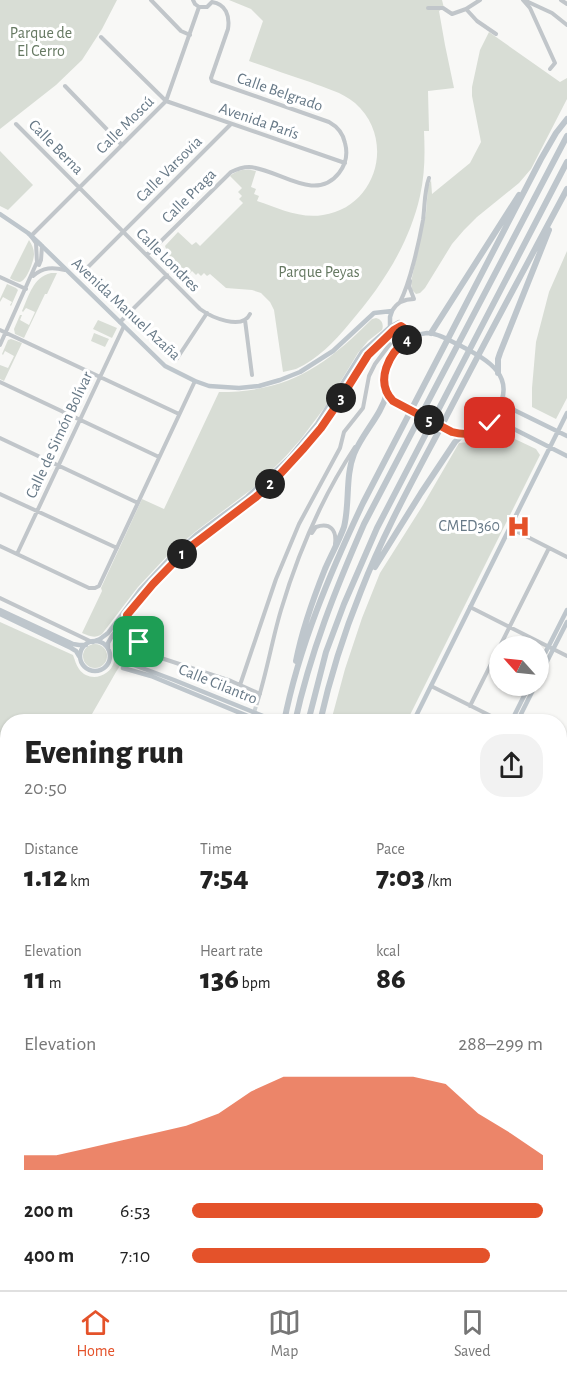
<!DOCTYPE html>
<meta charset="utf-8">
<style>
body{margin:0;font-family:"Alegreya Sans",sans-serif;background:#f2f2f2;color:#222;height:100vh;display:flex;flex-direction:column;font-size:22px;white-space:nowrap}
*{box-sizing:border-box;margin:0}
p{font-size:20px;color:#767676}
.icon{flex:none;width:33px;height:33px;fill:none;stroke:currentColor;stroke-width:2;stroke-linecap:round;stroke-linejoin:round}
.map{position:relative;flex:1;overflow:hidden}
.details{position:absolute;left:0px;top:714px;width:567px;height:576px;display:flex;flex-direction:column;background:#fff;border-radius:24px 24px 0 0;box-shadow:0 2px 4px #0004}
.details>*{flex:none}
.needle{width:39px;rotate:297deg}
.buttons{position:absolute;left:489px;top:636px;display:grid;gap:12px}
.buttons a{display:grid;place-items:center;width:60px;height:60px;border-radius:50%;background:#fff;box-shadow:0 2px 4px #0004;font-size:30px}
.pin{position:absolute;display:grid;place-items:center;width:51px;height:51px;color:#fff;margin:-26px;border-radius:12px;box-shadow:0 3px 9px #0006}
.km{position:absolute;width:30px;height:30px;margin:-15px;border-radius:50%;background:#222;color:#fff;font-size:16px;line-height:30px;text-align:center}
.round{display:grid;place-items:center;flex:none;width:63px;height:63px;border-radius:24px;background:#f2f2f2}
.head{display:flex;align-items:center;justify-content:space-between;height:102px;padding:0 24px}
h1{font-size:33px;font-weight:800;line-height:45px}
.metrics{display:grid;grid-template-columns:repeat(3,1fr);gap:9px;height:102px;padding:6px 24px}
.metrics div{display:grid;align-content:center}
.metrics b{font-size:30px;font-weight:800}
.metrics small{font-size:16px;font-weight:400}
.metrics p{font-size:16px}
.chart{height:168px;padding:12px 24px}
.chart p{display:flex;justify-content:space-between}
.chart svg{width:100%;height:108px;margin-top:6px;fill:#e4522a;opacity:.7}
ul{padding:0 24px;list-style:none;font-size:20px}
li{display:grid;grid-template-columns:96px 72px 1fr;align-items:center;height:45px}
li i{height:15px;border-radius:8px;background:#e4522a}
.dock{display:flex;justify-content:space-around;align-items:center;height:84px;border-top:2px solid #e0e0e0;background:#fff;font-size:16px;color:#767676}
.dock a{display:grid;justify-items:center;gap:3px}
.dock .on{color:#e4522a}
.map>svg:first-child{display:block}
</style>
<div class="map">
<svg width="567" height="1290" viewBox="0 0 567 1290">
<rect width="100%" height="100%" fill="#f8f8f6"/>
<path fill="#d8ddd5" d="M0,0h117l-15,29 -20,31 -26,25 -56,44z
M229,0h213l2,8 -5,3 6,34 9,43 -26,3 1,40h-5c1,22 1,43 -4,65 -11,49 -39,91 -71,128 -15,18 -31,35 -53,45 -4,1 -9,2 -13,3l-9,-62 -4,-8 -9,-9 -9,-3 -26,-2 -16,-14 -3,2 -3,-3 -3,3 -3,-3 -2,2 -4,-4 -10,10 -18,-17c7,-10 4,-9 1,-18l13,-14 14,13 4,-3 4,4 43,-43 -4,-4 3,-3 -4,-4 4,-4 -12,-12c9,-7 16,-7 26,-5l-5,16 5,2 -2,5 5,2 -2,5c21,7 43,18 66,14 54,-8 73,-76 32,-112 -13,-11 -30,-15 -45,-21 -21,-7 -41,-14 -61,-21l14,-40 -12,-12z
M489,32l71,50 7,-4v21l-36,70 -12,14 -42,34 -13,13 -12,14 -27,44 -5,5 -4,1 -4,-4 -1,-8 15,-69 2,-26 3,-7 1,14 38,-31 11,-21 -9,-46v-9l8,-37z
M0,151l33,34 -25,25 -8,-4z
M29,240c3,5 5,9 5,14 0,7 -8,29 -15,28 -1,0 -9,-3 -9,-4z
M567,251v147l-11,21 -24,-12v-19l4,-46 13,-50z
M51,273h6l-10,21h-2l-21,44 -9,-4 -1,-5 6,-14h2l-2,5 9,5 6,-13 -9,-4 -3,4 -1,-1c7,-15 11,-34 29,-38z
M7,284l9,4 2,2 -7,16 -1,-1 2,-3 -9,-5 -3,5v-3z
M376,318c6,1 8,7 6,12l-14,11 -10,12 -33,54 -24,32 -15,17 -30,30 -61,46 -26,22 -31,33 -36,47c-7,5 -13,2 -20,-1l20,-42 -1,-3 41,-89 22,10 55,-117c70,0 106,-26 153,-73z
M98,320l19,8 -5,10 -19,-9z
M94,333l15,6 -4,8 -14,-6z
M11,339l11,4 -18,38 -4,-2v-14l8,3 6,-12 -9,-5 -2,4 -1,-1 6,-14z
M498,431l38,18 4,6 -133,266h-76l14,-52 17,-51 18,-45 43,-68 36,-62 20,-2 14,-9z
M0,622l73,33c2,5 3,10 6,14 10,14 31,8 35,-7 3,-8 -3,-13 -1,-20 1,-3 3,-5 5,-8 8,-1 14,0 17,8l-19,30 -28,49 -80,1v162l-8,28z
M83 656a12 12 0 1 1 24 0a12 12 0 1 1-24 0Z
M560,1156l7,14 -1,33 -6,-12z
M387,1283h74l4,7h-74z"/>
<g fill="none" stroke-linecap="round" stroke-linejoin="round">
<path stroke="#ccd2d5" stroke-width="4" stroke-dasharray="4 2" stroke-linecap="butt" d="M251,722l6,-19"/>
<path stroke="#c1c6ca" stroke-width="4" d="M151,0l30,31 9,4
M193,0l2,4 4,3
M523,0l7,8 25,55 -5,6
M561,0l6,4
M526,1l26,12 15,12
M199,7h8l5,-5
M428,8h15l9,6 14,-5 14,-9
M466,9l11,12 19,13
M101,37l65,64 179,62
M65,86l57,59
M16,124l184,185c11,8 42,22 50,5
M147,255l84,-83c6,-3 11,-5 18,-5 28,1 66,37 90,6 7,-9 9,-19 6,-30 -2,-10 -7,-16 -16,-21l-117,-41 -1,-3 17,-49c2,-13 -2,-25 -16,-27
M39,265l2,-5 1,-14
M85,270l146,-146
M33,276c10,-9 20,-9 32,-6
M0,277l26,12
M400,302c10,-19 19,-60 23,-82 2,-14 1,-28 6,-42
M392,311c5,-9 12,-12 22,-12l-5,-13 1,-5
M245,320l7,55
M120,322l47,-47
M0,330l179,84
M0,345l37,-83 -1,-19 -5,-7 135,-135 33,-94
M176,360l31,-47
M0,382l159,75
M0,438l138,65
M0,494l117,54
M510,528l57,29
M312,533l4,-6c14,-5 21,3 19,17
M0,546l89,42h6l4,-2 96,-205
M17,554l107,-228
M0,598l92,44
M470,607l97,49
M127,615c8,18 10,30 28,41l76,25 29,13
M240,685l36,-106 23,-55 41,-76 4,-16 19,-24 6,-32 6,-12 15,-20
M431,686l72,36
M257,703c10,-31 15,-63 24,-93 17,-57 41,-113 74,-163
M470,706l79,-158
M560,763l7,-4
M560,791l7,13
M560,1090l7,-5
M0,1260l8,-4
M89,1282l4,8
M264,1282l4,8
M302,1282l3,8
M194,1290l14,-8"/>
<path stroke="#bec6cc" stroke-width="4.5" d="M0,214l28,19 13,12 124,121 30,15 14,5 30,2 20,-2 21,-6 20,-8 33,-21 41,-38 18,-2 -2,6v10
M427,333c12,0 23,8 34,13 27,14 56,30 36,65 -4,8 -9,16 -18,20 -5,2 -12,4 -18,4 -11,-1 -65,-29 -72,-39 -13,-17 1,-45 17,-56 6,-4 14,-6 21,-7z
M503,397l7,10 6,4 51,25
M490,423h12l65,33
M0,610l73,34 6,1h7
M0,614l71,34 5,3 3,5
M80 656a15 15 0 1 1 30 0a15 15 0 1 1-30 0Z
M93,642l7,-3 8,-6 32,-43 28,-30 29,-26 50,-37 42,-39 28,-34 45,-72 28,-25 9,-5c9,2 10,10 18,13
M108,649v-6l4,-7 24,-32 17,-20 32,-33 71,-54 25,-24 23,-25 23,-29 40,-64 27,-25 7,-4c5,3 6,7 7,13
M538,667l29,-57
M538,679l29,-57
M262,722l-111,-46 -28,-8 3,-6 48,18 104,42
M413,722l154,-309
M511,722l18,-36
M517,722l18,-36
M560,867l7,-4
M560,886l7,-4
M560,973l7,14
M560,985l7,13
M0,1176l8,-4
M0,1193l8,-4
M560,1200l5,11 2,-2"/>
<path stroke="#bec6cc" stroke-width="6" d="M431,333l88,-138
M498,373v-14l2,-6 49,-123
M375,567l46,-74 34,-51 7,-7
M296,661c6,-31 17,-62 29,-92 6,-14 14,-28 19,-42 6,-24 1,-50 10,-73 9,-22 27,-38 33,-61
M284,722c15,-76 46,-149 79,-219l178,-344 15,-26 11,-14
M295,722c15,-69 41,-134 69,-198l203,-388
M308,722l18,-70 18,-48 33,-76 190,-366
M320,722c10,-45 24,-89 41,-131 22,-57 52,-111 80,-164 41,-80 84,-159 126,-238
M329,1282l3,8
M337,1282l4,8
M349,1282l3,8
M363,1282l3,8
M379,1282l4,8"/>
</g>
<g fill="none" stroke-linecap="round" stroke-linejoin="round">
<defs>
<path id="route" d="M139,642l-12,-27 26,-31 32,-33 71,-54 25,-24 23,-25 17,-20 15,-22 32,-51 26,-25 7,-4 3,2 4,11c-19,14 -34,42 -15,62l59,31c15,4 27,2 38,-9"/>
</defs>
<use href="#route" stroke="#fff" stroke-width="12"/>
<use href="#route" stroke="#e4522a" stroke-width="8"/>
</g>
<defs>
<symbol id="hospital-bare" viewBox="-9 -9 18 18"><path d="M-5-5h3v3.5h4V-5h3V5h-3V1.5h-4V5h-3Z" fill="#e4522a" stroke="#fff" stroke-width="2.5" paint-order="stroke"/></symbol>
</defs>
<g fill-rule="evenodd">
<use href="#hospital-bare" x="502" y="510" width="33" height="33"/>
</g>
<g text-anchor="middle" dominant-baseline="central" stroke-width="6" stroke-linejoin="round" paint-order="stroke">
<g font-size="16" fill="#667962" stroke="#fff">
<text x="41" y="33">Parque de<tspan x="41" dy="18">El Cerro</tspan></text>
<text x="319" y="272">Parque Peyas</text>
</g>
<g font-size="16" fill="#677987" stroke="#fff">
<text transform="translate(280 92) rotate(19)">Calle Belgrado</text>
<text transform="translate(259 121) rotate(19)">Avenida París</text>
<text transform="translate(125 125) rotate(-45)">Calle Moscú</text>
<text transform="translate(56 147) rotate(45)">Calle Berna</text>
<text transform="translate(169 169) rotate(-45)">Calle Varsovia</text>
<text transform="translate(189 196) rotate(-45)">Calle Praga</text>
<text transform="translate(168 260) rotate(45)">Calle Londres</text>
<text transform="translate(126 309) rotate(43)">Avenida Manuel Azaña</text>
<text transform="translate(59 435) rotate(-65)">Calle de Simón Bolívar</text>
<text transform="translate(218 684) rotate(22)">Calle Cilantro</text>
</g>
<g font-size="16" fill="#677987" stroke="#fff" text-anchor="end">
<text x="500" y="526">CMED360</text>
</g>
</g>
</svg>
<div class="buttons">
<a><svg class="needle" viewBox="-14 -14 28 28"><path d="M0-13l5 13h-10z" fill="#e53935"/><path d="M0 13l5-13h-10z" fill="#767676"/></svg></a>
</div>
<div class="pin" style="left:139px;top:642px;background:#1e9e55"><svg class="icon" aria-label="arrive" viewBox="0 0 24 24"><path d="M6 21V4h12l-3 4 3 4H6"/></svg></div>
<div class="pin" style="left:490px;top:423px;background:#d93025"><svg class="icon" aria-label="check" viewBox="0 0 24 24"><path d="M5 12l5 5 9-10"/></svg></div>
<b class="km" style="left:182px;top:554px">1</b>
<b class="km" style="left:270px;top:484px">2</b>
<b class="km" style="left:341px;top:398px">3</b>
<b class="km" style="left:407px;top:340px">4</b>
<b class="km" style="left:429px;top:420px">5</b>
<section class="details">
<div class="head"><div><h1>Evening run</h1><p>20:50</p></div><a class="round"><svg class="icon" aria-label="share" viewBox="0 0 24 24"><path d="M12 15V3M7 8l5-5 5 5M5 13v7h14v-7"/></svg></a></div>
<div class="metrics">
<div><p>Distance</p><b>1.12<small> km</small></b></div>
<div><p>Time</p><b>7:54</b></div>
<div><p>Pace</p><b>7:03<small> /km</small></b></div>
</div>
<div class="metrics">
<div><p>Elevation</p><b>11<small> m</small></b></div>
<div><p>Heart rate</p><b>136<small> bpm</small></b></div>
<div><p>kcal</p><b>86</b></div>
</div>
<div class="chart"><p><span>Elevation</span>288–299 m</p>
<svg viewBox="0 0 160 44" preserveAspectRatio="none"><path d="M0 44V38L10 38L20 35L30 32L40 29L50 26L60 21L70 12L80 6L90 6L100 6L110 6L120 6L130 9L140 21L150 29L160 38V44z"/></svg>
</div>
<ul>
<li><b>200 m</b>6:53<i style="width:100%"></i></li>
<li><b>400 m</b>7:10<i style="width:85%"></i></li>
</ul>
</section>
</div>
<nav class="dock">
<a class="on"><svg class="icon" aria-label="home" viewBox="0 0 24 24"><path d="M3 11l9-7 9 7M6 9v11h12V9"/></svg>Home</a>
<a><svg class="icon" aria-label="map" viewBox="0 0 24 24"><path d="M3 6l6-2 6 2 6-2v14l-6 2-6-2-6 2zM9 4v14M15 6v14"/></svg>Map</a>
<a><svg class="icon" aria-label="saved" viewBox="0 0 24 24"><path d="M7 4h10v16l-5-4-5 4z"/></svg>Saved</a>
</nav>
